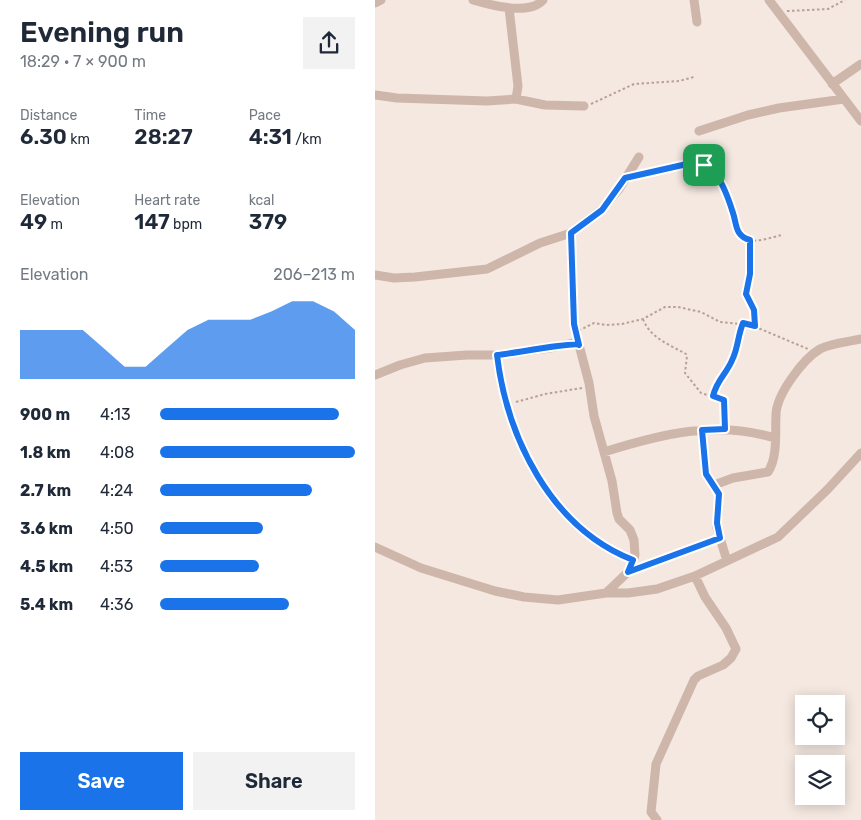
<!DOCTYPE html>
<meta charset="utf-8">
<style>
body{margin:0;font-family:Rubik,sans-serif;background:#f2f2f3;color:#1f2937;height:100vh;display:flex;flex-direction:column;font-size:19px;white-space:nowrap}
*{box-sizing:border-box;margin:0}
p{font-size:16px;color:#747a83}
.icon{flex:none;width:28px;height:28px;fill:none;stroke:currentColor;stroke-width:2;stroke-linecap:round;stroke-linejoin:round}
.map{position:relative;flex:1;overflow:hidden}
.side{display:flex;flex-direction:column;background:#fff;width:375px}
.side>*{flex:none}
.fabs{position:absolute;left:420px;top:695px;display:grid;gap:10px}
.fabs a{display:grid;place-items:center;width:50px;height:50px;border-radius:0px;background:#fff;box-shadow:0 2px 12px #0003;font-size:25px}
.pin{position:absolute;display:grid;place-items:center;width:42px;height:42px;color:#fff;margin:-21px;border-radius:10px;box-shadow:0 2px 8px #0006}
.round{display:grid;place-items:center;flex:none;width:52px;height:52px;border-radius:0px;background:#f2f2f3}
.headline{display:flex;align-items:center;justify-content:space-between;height:85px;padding:0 20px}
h1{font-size:28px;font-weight:600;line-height:38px}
.metrics{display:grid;grid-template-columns:repeat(3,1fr);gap:8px;height:85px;padding:5px 20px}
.metrics div{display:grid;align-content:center}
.metrics b{font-size:21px;font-weight:600}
.metrics small{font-size:14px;font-weight:400}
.metrics p{font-size:14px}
.chart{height:140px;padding:10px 20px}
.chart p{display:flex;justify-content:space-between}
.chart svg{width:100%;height:90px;margin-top:5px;fill:#1a73e8;opacity:.7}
.action{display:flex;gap:10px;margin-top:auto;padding:10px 20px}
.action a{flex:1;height:58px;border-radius:0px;background:#1a73e8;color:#fff;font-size:20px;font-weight:600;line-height:58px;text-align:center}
.action a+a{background:#f2f2f3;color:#1f2937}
ul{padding:0 20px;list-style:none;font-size:16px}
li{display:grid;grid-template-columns:80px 60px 1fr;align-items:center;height:38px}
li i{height:12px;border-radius:6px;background:#1a73e8}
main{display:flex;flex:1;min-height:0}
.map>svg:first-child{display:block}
</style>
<main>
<section class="side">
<div class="headline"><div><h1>Evening run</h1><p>18:29 · 7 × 900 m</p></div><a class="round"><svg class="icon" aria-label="share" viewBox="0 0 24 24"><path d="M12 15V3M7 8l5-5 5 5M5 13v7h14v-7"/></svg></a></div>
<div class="metrics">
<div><p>Distance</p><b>6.30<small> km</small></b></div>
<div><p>Time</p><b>28:27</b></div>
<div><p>Pace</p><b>4:31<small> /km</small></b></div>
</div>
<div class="metrics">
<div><p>Elevation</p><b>49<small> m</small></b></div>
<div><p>Heart rate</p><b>147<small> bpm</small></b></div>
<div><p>kcal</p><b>379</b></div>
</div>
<div class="chart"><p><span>Elevation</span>206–213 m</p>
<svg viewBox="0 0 160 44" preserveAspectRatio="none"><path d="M0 44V20L10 20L20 20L30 20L40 29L50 38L60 38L70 29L80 20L90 15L100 15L110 15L120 11L130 6L140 6L150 11L160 20V44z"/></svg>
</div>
<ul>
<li><b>900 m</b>4:13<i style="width:92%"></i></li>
<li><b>1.8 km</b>4:08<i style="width:100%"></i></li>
<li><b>2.7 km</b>4:24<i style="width:78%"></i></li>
<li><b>3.6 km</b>4:50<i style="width:53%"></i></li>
<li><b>4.5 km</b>4:53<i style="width:51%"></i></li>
<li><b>5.4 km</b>4:36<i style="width:66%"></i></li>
</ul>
<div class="action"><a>Save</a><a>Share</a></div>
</section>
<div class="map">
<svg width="486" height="820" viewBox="0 0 486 820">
<rect width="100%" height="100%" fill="#f4e8e0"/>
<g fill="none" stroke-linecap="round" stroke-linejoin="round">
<path stroke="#baa094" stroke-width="2" stroke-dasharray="2.5 2.5" stroke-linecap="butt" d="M412,11l41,-2 17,-9
M216,104l43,-20 45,-3 15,-4
M262,176c16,-4 46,-14 61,-12 20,2 31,34 36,51 2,8 1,19 10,24 10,5 28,-2 38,-4
M375,240v34l-4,21 8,15v15
M197,241l2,83 3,11
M268,319c7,19 27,26 43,35l1,2 -2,17 16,20 23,7 1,21
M203,336l2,-6 14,-7 12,2 16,-1 21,-5 22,-12h13l23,5 19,10 31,3 57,24
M338,396c4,-16 15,-23 20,-38 5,-11 5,-23 10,-35
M141,402l29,-8 37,-6
M265,567l73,-27"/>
<path stroke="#ceb6aa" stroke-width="9" d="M98,0c17,5 56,16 70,0
M319,0l3,22
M394,0l92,121
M0,3l6,-3
M134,8l9,78 -2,13
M457,84l29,-20
M0,95l22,3 90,3 29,-2 29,6 39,1
M324,131l49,-16 31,-7 65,-9
M0,275l19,3 21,-1 72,-8 53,-26 31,-10 31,-24 17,-20 20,-32
M122,355c10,83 54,174 136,205
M0,375l25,-10 25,-7 42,-3h30l53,-7 24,-5 5,2 10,38 5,33 18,65 5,32 2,6 11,11 4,10 1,15 -4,12 -3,5 -22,21
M327,430l4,44 13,20 -2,34 10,33
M229,452c57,-18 112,-32 171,-14
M339,485l19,-7 35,-6c10,-15 7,-39 8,-57 0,-20 27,-56 44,-66 12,-6 28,-7 41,-10
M0,547l46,21 74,23 29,6 34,3 48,-7h22l29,-4 38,-13 83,-39 49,-47 34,-37
M282,820l-6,-8 5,-48 38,-84 4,-4 25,-11 8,-7 5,-9 -10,-21 -21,-31 -10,-21"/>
</g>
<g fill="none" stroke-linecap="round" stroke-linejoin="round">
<defs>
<path id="route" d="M312,164c30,-2 38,24 46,49 4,12 2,23 17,27v34l-4,20 8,16 1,16 -12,-3c-5,12 -5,24 -10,35 -6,16 -16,21 -20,38l11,4 1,29 -23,1 4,44 13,20 -2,29 3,15 -92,34 5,-12c-82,-32 -126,-122 -136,-205 12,-1 77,-13 82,-10l-5,-21 -3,-91 31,-23 23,-32z"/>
</defs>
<use href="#route" stroke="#fff" stroke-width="10"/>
<use href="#route" stroke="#1a73e8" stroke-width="6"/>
</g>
</svg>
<div class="fabs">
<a><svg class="icon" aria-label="locate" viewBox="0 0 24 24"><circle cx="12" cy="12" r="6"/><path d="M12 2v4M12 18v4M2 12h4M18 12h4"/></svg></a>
<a><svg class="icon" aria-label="layers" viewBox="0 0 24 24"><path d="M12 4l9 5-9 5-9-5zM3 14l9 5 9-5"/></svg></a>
</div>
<div class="pin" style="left:329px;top:165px;background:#1e9e55"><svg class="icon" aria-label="arrive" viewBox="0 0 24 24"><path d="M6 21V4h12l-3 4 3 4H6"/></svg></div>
</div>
</main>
